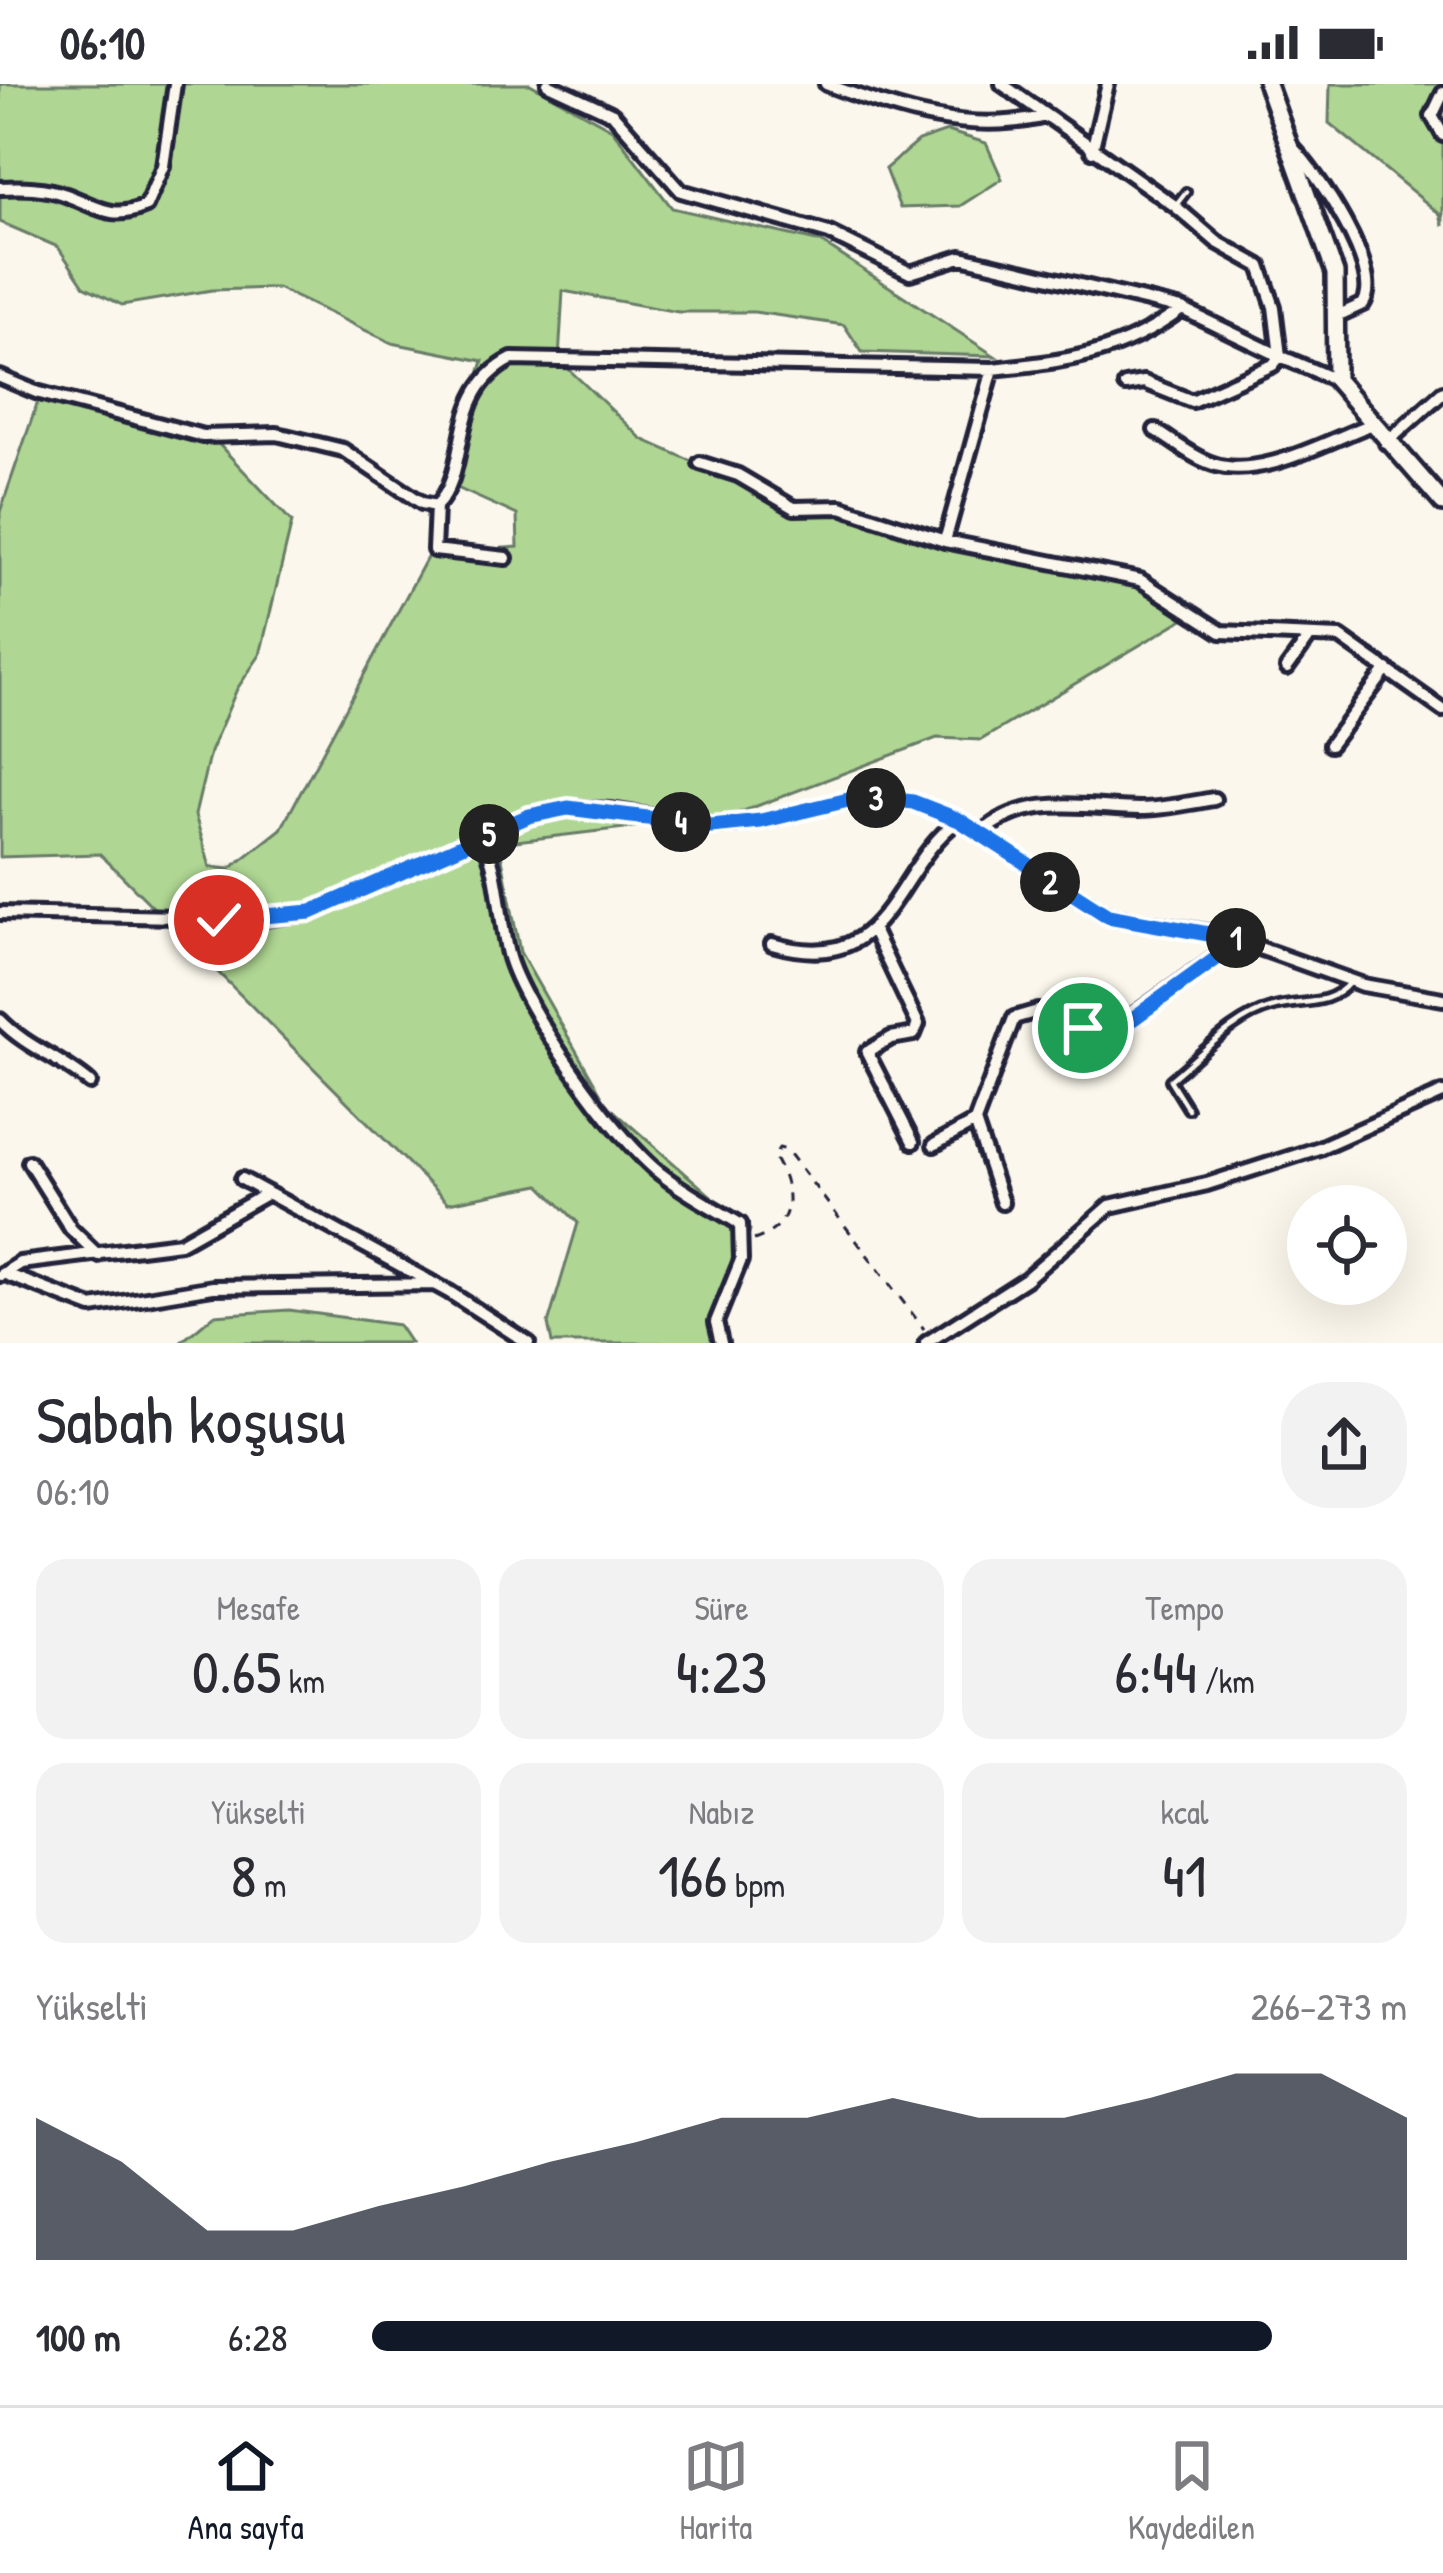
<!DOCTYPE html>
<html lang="tr">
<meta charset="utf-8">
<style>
body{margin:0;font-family:"Patrick Hand",sans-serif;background:#f2f2f3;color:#2b2b33;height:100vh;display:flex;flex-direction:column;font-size:45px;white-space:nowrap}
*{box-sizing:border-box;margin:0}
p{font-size:39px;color:#7c7c81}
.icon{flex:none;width:66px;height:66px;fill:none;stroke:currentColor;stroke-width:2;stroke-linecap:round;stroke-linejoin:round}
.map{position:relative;height:1259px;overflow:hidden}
.side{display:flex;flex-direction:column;background:#fff;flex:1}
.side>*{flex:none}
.buttons{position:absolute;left:1287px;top:1101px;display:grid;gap:24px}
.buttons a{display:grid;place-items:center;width:120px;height:120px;border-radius:50%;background:#fff;box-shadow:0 12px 48px #0002;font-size:60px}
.pin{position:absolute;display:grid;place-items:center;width:102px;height:102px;color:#fff;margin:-51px;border:6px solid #fff;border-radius:50%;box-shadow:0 3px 12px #0007}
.km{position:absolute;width:60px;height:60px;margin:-30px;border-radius:50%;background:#222;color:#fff;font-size:33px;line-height:60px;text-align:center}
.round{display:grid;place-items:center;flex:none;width:126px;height:126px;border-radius:48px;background:#f2f2f3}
.summary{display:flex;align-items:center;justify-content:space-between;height:204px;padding:0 36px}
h1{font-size:66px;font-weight:600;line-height:90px}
.figures{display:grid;grid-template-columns:repeat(3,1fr);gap:18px;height:204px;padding:12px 36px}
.figures div{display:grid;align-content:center;border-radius:30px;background:#f2f2f3;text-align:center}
.figures b{font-size:60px;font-weight:600}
.figures small{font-size:33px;font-weight:400}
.figures p{font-size:33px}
.chart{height:336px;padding:24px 36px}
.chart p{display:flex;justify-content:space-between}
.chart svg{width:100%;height:216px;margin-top:12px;fill:#111827;opacity:.7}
ul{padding:0 36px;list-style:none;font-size:39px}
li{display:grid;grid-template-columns:192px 144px 1fr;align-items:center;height:90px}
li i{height:30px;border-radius:15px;background:#111827}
.status{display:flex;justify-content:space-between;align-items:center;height:84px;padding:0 60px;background:#fff;direction:ltr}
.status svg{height:33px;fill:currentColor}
.dock{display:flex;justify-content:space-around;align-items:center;height:168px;border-top:3px solid #e1e1e2;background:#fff;font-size:33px;color:#7c7c81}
.dock a{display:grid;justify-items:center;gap:6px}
.dock .active{color:#111827}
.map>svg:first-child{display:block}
</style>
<div class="status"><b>06:10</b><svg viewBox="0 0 49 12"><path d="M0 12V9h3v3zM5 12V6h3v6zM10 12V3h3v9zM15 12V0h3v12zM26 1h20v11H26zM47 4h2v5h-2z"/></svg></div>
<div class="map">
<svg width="1443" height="1259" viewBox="0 0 1443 1259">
<rect width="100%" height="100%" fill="#fbf7ec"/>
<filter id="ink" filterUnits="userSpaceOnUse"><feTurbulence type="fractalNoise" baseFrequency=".00833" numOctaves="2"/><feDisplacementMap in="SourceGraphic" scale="24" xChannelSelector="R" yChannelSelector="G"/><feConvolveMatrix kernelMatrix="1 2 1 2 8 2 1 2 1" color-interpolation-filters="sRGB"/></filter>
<g filter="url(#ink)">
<path fill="#afd693" stroke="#687c67" stroke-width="3" d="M0,0h530l82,45 60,79 149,34 174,114 -133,-4 -18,-27 -90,-13h-76l-115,-21 -4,69 83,79 137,61 354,82 57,33 -209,125 -44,-2 -204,77 -234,28 21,109 87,153 143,125 -30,97 4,16h-172l-4,-19 30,-101 -38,-38 -92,18 -348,-349 -100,3v-345l38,-111 171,33 83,88 -32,133 -23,34 -27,63 -15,63 15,52 20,2 51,-40 148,-275 89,-7 -1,-32 -71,-32 37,-122 -91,-18 -115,-55 -65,2 -90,15 -38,-19 -26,-39 -58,-25z
M1330,0h113v142l-3,-12 -111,-91z
M947,47l39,12 16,36 -42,27 -60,2 -15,-39 33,-28z
M289,1226l109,15 12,18h-230l34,-28z"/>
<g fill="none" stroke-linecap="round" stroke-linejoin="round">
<defs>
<path id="lane" d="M1175,122l11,-14
M1188,1025l-18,-29c30,-24 63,-62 101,-72 29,-9 57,0 78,-25"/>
<path id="street" d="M548,0l65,30 68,77 148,42 81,40 51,-16 221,52
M826,0c71,27 144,51 220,32
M1002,0l173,122 42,36 43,24 14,41 6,49 56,24
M1443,9l-11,23 11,19
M1292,63c25,25 93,125 71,157l-24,11
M1092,67l16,-67
M0,104c23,-1 44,-1 66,7 33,12 45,26 80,11l17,-40 12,-82
M0,293l36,15 167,44 74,-2 66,16 79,53 14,3c37,-37 9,-113 76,-147l481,10c75,-8 127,-14 189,-60l98,47 -7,9 -81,36 -48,-19 -19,3
M1155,346c18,11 37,27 58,34 47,16 114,-23 157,-39
M1386,359l57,-51
M700,379l38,12 56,33 47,-1 104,34 195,39 81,52 119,5 103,73
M436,422l-2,44 72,8
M945,457l48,-172
M1287,584l21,-29
M1330,661l57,-76
M983,748c43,-39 103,-24 156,-23 25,0 50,-6 75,-10
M482,753c19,38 16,77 26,117 14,54 109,187 153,220 24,19 53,34 79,50l1,36 -25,62 5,21
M0,829l264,6 47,-7 218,-96 40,-8 41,2 101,16 50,-5 104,-25 48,6 46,18 149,96 112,18 143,51 80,14
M873,846l45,94 -4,10 -23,4 -24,14 46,90
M772,860c121,35 118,-74 187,-124
M0,936c27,28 61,38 90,63
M975,1038l27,81
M934,1061l41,-23 39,-104 24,-7 58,25 11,-2 135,-95
M29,1078l42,67 27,26
M242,1095l207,113 79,51
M3,1189l89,34 121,-20 222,-3
M1,1191l19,-12 160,-20 88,-50
M926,1259l100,-64 84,-73 97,-22 112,-36 124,-55"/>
<path id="secondary" d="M1267,0l68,189 1,107 107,123"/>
</defs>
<use href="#lane" stroke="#22223b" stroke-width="14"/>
<use href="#street" stroke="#22223b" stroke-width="20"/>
<use href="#secondary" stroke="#22223b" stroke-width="24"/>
<path stroke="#22223b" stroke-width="3" stroke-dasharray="9 9" stroke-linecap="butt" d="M754,1156c43,-15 40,-49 20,-83l5,-9 8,2 137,179"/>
<use href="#lane" stroke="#fbf7ec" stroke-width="4.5"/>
<use href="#street" stroke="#fbf7ec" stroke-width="10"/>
<use href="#secondary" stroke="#fbf7ec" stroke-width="15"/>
</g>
</g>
<g fill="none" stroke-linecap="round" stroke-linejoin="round" filter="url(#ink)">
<defs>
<path id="route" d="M219,836l92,-8 218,-96 39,-8 143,18 50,-5 104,-25 48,6 46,18 149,96 134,24 -122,88 -24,8 -13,-8"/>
</defs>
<use href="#route" stroke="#fff" stroke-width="24"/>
<use href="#route" stroke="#1a73e8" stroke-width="15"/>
</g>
</svg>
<div class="buttons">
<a><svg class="icon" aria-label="locate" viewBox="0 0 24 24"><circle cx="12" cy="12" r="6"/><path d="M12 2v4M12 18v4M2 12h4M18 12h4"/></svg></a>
</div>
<div class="pin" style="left:1083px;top:944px;background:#1e9e55"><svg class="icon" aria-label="arrive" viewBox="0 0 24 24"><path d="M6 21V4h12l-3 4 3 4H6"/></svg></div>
<div class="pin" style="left:219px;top:836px;background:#d93025"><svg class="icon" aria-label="check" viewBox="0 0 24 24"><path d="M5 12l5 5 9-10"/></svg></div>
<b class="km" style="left:1236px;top:854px">1</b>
<b class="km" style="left:1050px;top:798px">2</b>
<b class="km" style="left:876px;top:714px">3</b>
<b class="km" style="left:681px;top:738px">4</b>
<b class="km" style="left:489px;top:750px">5</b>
</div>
<section class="side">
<div class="summary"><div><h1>Sabah koşusu</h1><p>06:10</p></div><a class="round"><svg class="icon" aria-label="share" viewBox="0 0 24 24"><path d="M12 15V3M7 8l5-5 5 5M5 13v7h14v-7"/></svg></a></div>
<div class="figures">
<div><p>Mesafe</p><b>0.65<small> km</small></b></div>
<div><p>Süre</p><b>4:23</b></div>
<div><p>Tempo</p><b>6:44<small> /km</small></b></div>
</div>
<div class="figures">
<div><p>Yükselti</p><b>8<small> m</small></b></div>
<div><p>Nabız</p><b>166<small> bpm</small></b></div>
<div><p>kcal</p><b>41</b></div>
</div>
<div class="chart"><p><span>Yükselti</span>266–273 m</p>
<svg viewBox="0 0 160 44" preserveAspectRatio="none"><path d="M0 44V15L10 24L20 38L30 38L40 33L50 29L60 24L70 20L80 15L90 15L100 11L110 15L120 15L130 11L140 6L150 6L160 15V44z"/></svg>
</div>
<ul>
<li><b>100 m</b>6:28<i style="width:87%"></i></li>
</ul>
</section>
<nav class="dock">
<a class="active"><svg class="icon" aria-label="home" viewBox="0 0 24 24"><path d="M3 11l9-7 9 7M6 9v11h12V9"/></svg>Ana sayfa</a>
<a><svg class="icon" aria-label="map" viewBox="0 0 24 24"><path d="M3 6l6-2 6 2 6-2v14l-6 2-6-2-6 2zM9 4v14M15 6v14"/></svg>Harita</a>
<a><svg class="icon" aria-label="saved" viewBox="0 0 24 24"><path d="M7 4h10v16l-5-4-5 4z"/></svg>Kaydedilen</a>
</nav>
